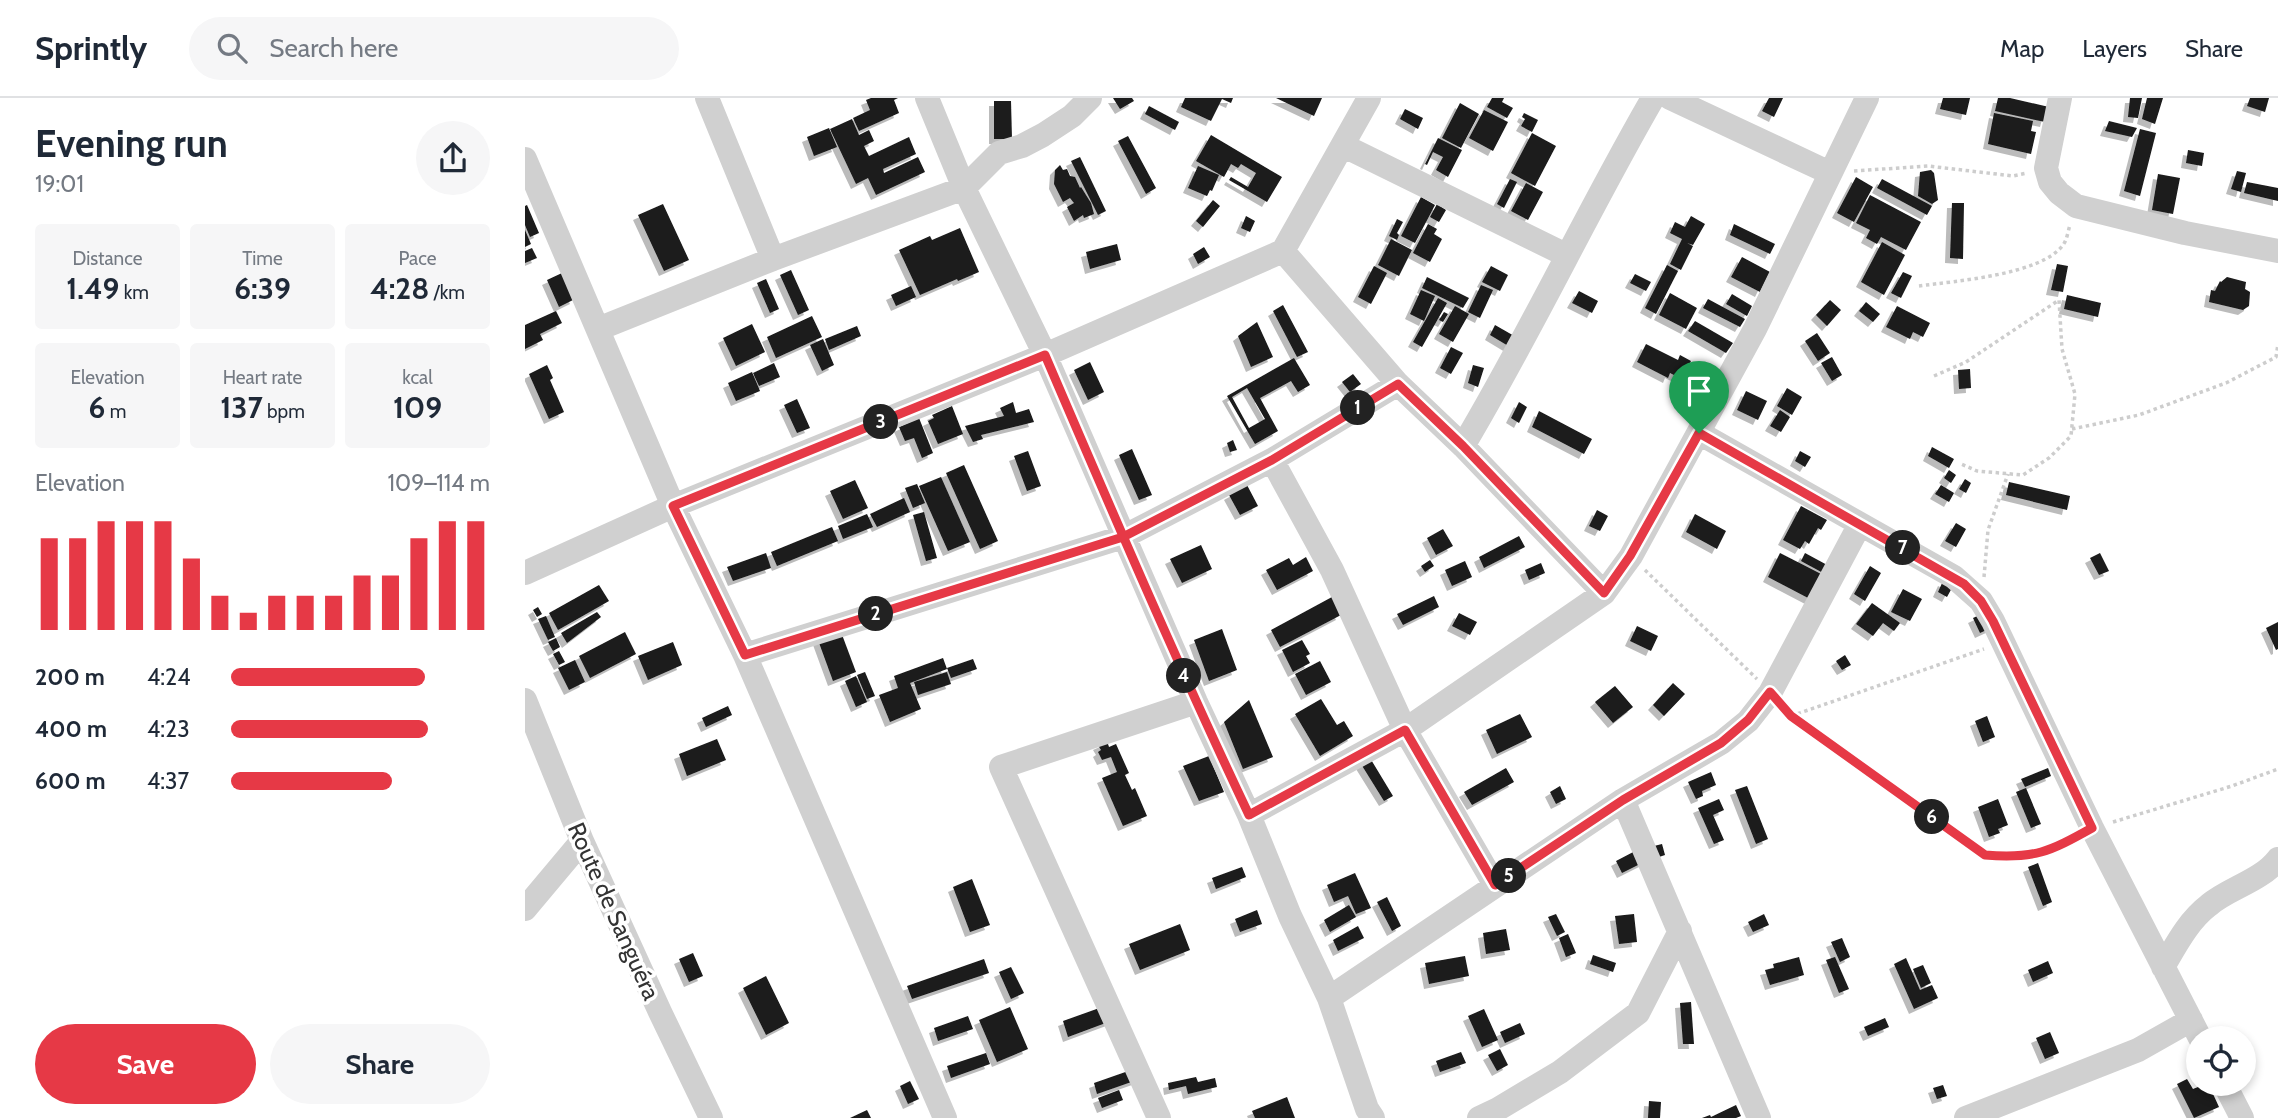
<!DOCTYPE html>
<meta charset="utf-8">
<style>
body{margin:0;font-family:Cabin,sans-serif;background:#f6f6f7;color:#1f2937;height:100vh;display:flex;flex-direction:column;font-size:26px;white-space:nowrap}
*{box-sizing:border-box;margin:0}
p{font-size:23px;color:#747a83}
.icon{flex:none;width:38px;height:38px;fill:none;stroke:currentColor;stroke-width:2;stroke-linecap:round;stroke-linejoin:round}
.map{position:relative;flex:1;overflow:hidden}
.side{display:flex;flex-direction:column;background:#fff;width:525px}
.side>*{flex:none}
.buttons{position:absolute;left:1661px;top:928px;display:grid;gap:14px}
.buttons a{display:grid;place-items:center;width:70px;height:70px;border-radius:50%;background:#fff;box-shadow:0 4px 10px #0003;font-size:35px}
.pin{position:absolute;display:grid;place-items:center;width:60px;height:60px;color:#fff;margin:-72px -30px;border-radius:50% 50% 50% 0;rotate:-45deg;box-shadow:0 0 7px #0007}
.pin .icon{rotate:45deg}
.km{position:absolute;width:35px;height:35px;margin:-18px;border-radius:50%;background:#222;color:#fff;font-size:19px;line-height:35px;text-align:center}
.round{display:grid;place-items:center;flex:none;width:74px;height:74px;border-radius:37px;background:#f6f6f7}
.headline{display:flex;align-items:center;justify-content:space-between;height:119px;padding:0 35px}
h1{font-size:38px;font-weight:700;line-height:52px}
.metrics{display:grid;grid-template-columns:repeat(3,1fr);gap:10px;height:119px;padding:7px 35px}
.metrics div{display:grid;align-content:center;border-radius:7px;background:#f6f6f7;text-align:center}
.metrics b{font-size:30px;font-weight:700}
.metrics small{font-size:19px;font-weight:400}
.metrics p{font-size:19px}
.chart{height:196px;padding:14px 35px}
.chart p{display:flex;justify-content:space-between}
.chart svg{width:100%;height:126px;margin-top:7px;stroke:#e63946;stroke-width:6}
.primary-button{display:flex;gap:14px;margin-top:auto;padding:14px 35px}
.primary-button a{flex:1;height:80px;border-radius:42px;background:#e63946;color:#fff;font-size:28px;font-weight:700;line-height:80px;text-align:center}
.primary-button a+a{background:#f6f6f7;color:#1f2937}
ul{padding:0 35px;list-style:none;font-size:23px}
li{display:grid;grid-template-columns:112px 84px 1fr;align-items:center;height:52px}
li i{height:18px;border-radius:9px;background:#e63946}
header{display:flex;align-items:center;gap:42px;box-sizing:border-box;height:98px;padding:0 35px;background:#fff;border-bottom:2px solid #e0e1e3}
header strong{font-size:33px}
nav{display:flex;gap:38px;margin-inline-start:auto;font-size:24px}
.search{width:490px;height:63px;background:#f6f6f7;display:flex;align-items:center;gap:18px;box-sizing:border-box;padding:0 24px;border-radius:38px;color:#747a83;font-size:26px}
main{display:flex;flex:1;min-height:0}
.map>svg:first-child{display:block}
</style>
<header>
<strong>Sprintly</strong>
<div class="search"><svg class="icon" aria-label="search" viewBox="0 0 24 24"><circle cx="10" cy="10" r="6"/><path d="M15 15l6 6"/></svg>Search here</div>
<nav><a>Map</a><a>Layers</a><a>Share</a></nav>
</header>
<main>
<section class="side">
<div class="headline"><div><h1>Evening run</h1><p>19:01</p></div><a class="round"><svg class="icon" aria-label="share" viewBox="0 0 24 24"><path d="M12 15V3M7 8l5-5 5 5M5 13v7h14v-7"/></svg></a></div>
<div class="metrics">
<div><p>Distance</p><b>1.49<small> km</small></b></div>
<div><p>Time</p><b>6:39</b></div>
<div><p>Pace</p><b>4:28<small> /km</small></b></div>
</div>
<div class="metrics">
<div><p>Elevation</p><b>6<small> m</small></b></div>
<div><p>Heart rate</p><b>137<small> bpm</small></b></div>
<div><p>kcal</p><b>109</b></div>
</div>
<div class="chart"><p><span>Elevation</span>109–114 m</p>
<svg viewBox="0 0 160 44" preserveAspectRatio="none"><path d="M5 44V12M15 44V12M25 44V6M35 44V6M45 44V6M55 44V19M65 44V32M75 44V38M85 44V32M95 44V32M105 44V32M115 44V25M125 44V25M135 44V12M145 44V6M155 44V6"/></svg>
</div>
<ul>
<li><b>200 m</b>4:24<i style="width:75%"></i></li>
<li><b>400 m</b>4:23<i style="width:76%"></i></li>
<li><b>600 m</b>4:37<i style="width:62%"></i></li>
</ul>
<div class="primary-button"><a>Save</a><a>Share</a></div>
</section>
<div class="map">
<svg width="1753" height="1020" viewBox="0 0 1753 1020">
<defs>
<filter id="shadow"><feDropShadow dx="-5" dy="5" stdDeviation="0" flood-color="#0004"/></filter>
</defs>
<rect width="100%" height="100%" fill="#fff"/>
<path fill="#1a1a1a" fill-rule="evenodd" filter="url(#shadow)" d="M346,0h27l-4,2 5,13 -40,18 -6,-13 17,-8 -4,-10z
M588,0h19l2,3 -14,8z
M660,0h48l-2,5 -9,-4 -11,22 -30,-14z
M751,0h46l-8,18z
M967,0h12l-2,4 11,6 -6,10 -20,-11z
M1244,0h14l-9,19 -12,-6z
M1418,0h27l-4,17 -26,-6z
M1473,0h12l39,9 -4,15 -50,-11z
M1605,0h12l-4,20 -10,-1z
M1622,0h16l-8,26 -13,-5z
M1725,0h19l-4,14 -18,-6z
M469,3h17l1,38h-18z
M935,5l19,11 -18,34 -19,-10z
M624,8l30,16 -4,8 -30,-16z
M880,11l18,9 -5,11 -18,-10z
M959,12l24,12 -15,29 -24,-13z
M999,15l14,7 -6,12 -11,-6 4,-7 -3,-2z
M1469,15l39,8 -2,10 5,1 -5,22 -43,-10z
M327,21l7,16 10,-5 5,11 -10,5 5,10 40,-19 7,17 -33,15 1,4 34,-16 7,15 -49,23 -8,-17 -12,6 -26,-55z
M1584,23l28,7 -5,9 -27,-6z
M304,30l8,19 -23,9 -7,-19z
M1615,31l16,4 -16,63 -16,-5z
M1007,35l24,13 -21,40 -24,-13z
M686,37l71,42 -15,25 -38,-22 2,-3 17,10 8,-14 -15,-9 -3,4 -7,-4 -7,13 -28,-16z
M603,38l28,52 -10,6 -28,-53z
M913,40l24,12 -14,27 -12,-7 7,-13 -10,-5 -6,13 -2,-1z
M1663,52l16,3 -2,13 -16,-3z
M555,59l26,54 -8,4 -27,-54z
M535,67l3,5 4,-1 3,7 5,1 5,11 1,-1 10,16 3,11 -10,4 -1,-3 -9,6 -7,-14 7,-4 -4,-5 -7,4 -9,-18 1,-14z
M673,68l21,9 -7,16 -2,-1 -3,6 -19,-8z
M1406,72l3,3 4,27 -6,4 -14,-8 2,-24z
M1712,73l9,2 -5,19 -10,-3z
M1633,76l22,4 -7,36 -21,-4z
M1331,79l17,10 -19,35 -17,-9z
M985,81l7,3 -13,26 -7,-4z
M1357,81l50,27 -5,9 -50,-27z
M1722,84l31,6v13l-34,-8z
M1001,85l17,9 -15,28 -17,-9z
M1345,97l51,27 -15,28 -25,-13 -4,7 -11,-6 4,-8 -14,-7z
M896,99l14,8 -20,38 -14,-7z
M688,102l7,6 -17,21 -7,-6z
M1427,105h12l-1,56 -13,-1z
M138,106l26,56 -25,11 -26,-56z
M912,106l9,6 -7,12 -9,-5z
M2,107l12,28 -9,4 -5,-12v-19z
M721,118l9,5 -5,11 -9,-4z
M1166,118l14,8 -12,21 -6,-2 6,3 -12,24 -11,-6 12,-25 -12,-6 5,-11 10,5z
M872,121l6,3 -6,11 2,2 -2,5 -8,-4z
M903,126l9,5 -3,5 8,5 -12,23 -17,-9z
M1209,126l41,20 -5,10 -40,-19z
M435,130l19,44 -21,9 -1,-2 -37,16 -21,-45 31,-14 2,4z
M0,132l6,14 -6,3z
M866,141l21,11 -13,26 -21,-11z
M1357,144l23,13 -21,40 -23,-13z
M592,146l4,16 -31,9 -4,-17z
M679,149l6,10 -12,7 -5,-10z
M7,150l5,10 -12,5v-12z
M1217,159l28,15 -10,20 -29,-15z
M1532,166l11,2 -5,26 -12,-2z
M1142,167l11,6 -22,43 -11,-6z
M849,168l13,7 -16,31 -13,-7z
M966,168l17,9 -8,16 -18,-9z
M266,172l18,40 -11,5 -18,-40z
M1378,174l9,4 -11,22 -10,-5z
M37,175l13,26 -16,8 -12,-27z
M1110,176l16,8 -5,9 -16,-8z
M902,179l42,21 -6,10 -41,-20z
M1702,179l19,5 -1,7 5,3 -1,14 -6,4 -34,-8 2,-12 4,1 5,-10 1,1z
M241,181l13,30 -9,4 -13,-30z
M956,187l12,5 -13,28 -12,-6z
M386,188l5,11 -20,9 -5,-11z
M896,192l14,6 -11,25 -14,-7z
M1054,193l19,10 -6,12 -20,-10z
M1145,195l27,15 -11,21 -27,-14z
M1207,196l20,12 -5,10 -21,-12z
M1542,197l34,8 -3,14 -34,-8z
M913,200l9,5 -25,44 -9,-5z
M1183,201l37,20 -5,8 -37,-19z
M1305,202l11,10 -14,16 -11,-11z
M1341,204l14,12 -7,8 -14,-11z
M758,207l25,47 -11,5 -24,-46z
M930,208l14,8 -16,28 -14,-8z
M1372,208l33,17 -7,14 -10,-5 -3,7 -24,-12z
M31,213l6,12 -22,11 3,6 -18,9v-24z
M919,214l4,2 -5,8 -4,-2z
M287,218l10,21 -46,21 -9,-21z
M1170,223l38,22 -7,10 -38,-22z
M732,224l16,35 -22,10 -13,-31z
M227,226l13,28 -29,14 -13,-28z
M970,227l21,12 -6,10 -20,-12z
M332,228l4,10 -32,14 -4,-11z
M1292,235l13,20 -12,8 -13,-20z
M298,241l11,26 -12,6 -12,-26z
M1121,246l32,16 2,-5 11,6 -9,18 -12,-6 -2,5 -31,-16z
M926,249l12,6 -12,21 -11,-6z
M1307,259l10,18 -10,6 -11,-18z
M769,260l16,27 -12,7 -7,-11 -31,17 18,33 -23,13 -28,-48zM722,290l18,31 -16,9 -17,-31z
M565,264l14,30 -16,8 -14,-30z
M249,265l6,14 -21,9 -6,-13z
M22,267l6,13 -3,2 14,32 -15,7 -20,-45z
M948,267l11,3 -6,19 -10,-4z
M1445,271l1,19 -12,1 -1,-19z
M227,274l8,19 -24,10 -8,-18z
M828,276l8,10 -11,8 -8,-10z
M1262,290l15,9 -10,18 -15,-9z
M1221,293l21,10 -9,19 -21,-10z
M272,301l13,29 -13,5 -13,-28z
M488,304l3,11 13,-4 5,13 -53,13 2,4 -10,3 -8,-16 39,-10 -4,-8z
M994,304l8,5 -8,16 -8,-5z
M427,308l11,28 -25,10 -10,-23 6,-3 -2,-3z
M1255,312l10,7 -9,15 -11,-6z
M1014,313l53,28 -8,15 -52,-27z
M394,320l14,35 -11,5 -8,-20 -9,3 -6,-14z
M708,342l4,10 -7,2 -3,-9z
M1407,349l22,12 -5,9 -21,-12z
M607,351l20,46 -13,5 -20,-45z
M503,353l13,35 -14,5 -13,-35z
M1275,353l11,6 -6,10 -10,-6z
M439,367l34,76 -18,8 -34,-76z
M1424,372l7,5 -5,8 -7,-5z
M416,379l29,65 -22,9 -29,-65z
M1440,381l6,4 -5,10 -7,-4z
M330,382l13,28 -25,11 -13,-28z
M1484,384l61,14 -3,14 -61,-15z
M392,386l8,19 -12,5 -8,-20z
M722,387l11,21 -18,9 -11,-20z
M1416,387l13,8 -5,9 -14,-8z
M379,400l6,14 -33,15 -7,-13z
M1276,408l26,14 -6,10 -3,-2 -9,16 -4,-3 -5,8 -17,-9z
M1072,412l11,6 -8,15 -11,-5z
M399,414l13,46 -11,3 -13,-46z
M342,416l6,13 -30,12 -5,-13z
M1170,416l31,17 -9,18 -31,-17z
M1431,425l10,6 -10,18 -11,-6z
M307,429l6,14 -61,25 -6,-14z
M918,431l10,17 -17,9 -9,-17z
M994,438l6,11 -41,21 -5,-11z
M676,447l11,24 -30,14 -12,-24z
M241,455l5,15 -38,13 -6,-14z
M1255,455l43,22 -13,24 -42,-22z
M1280,455l24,13 -4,8 -24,-13z
M1575,455l9,18 -10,4 -9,-17z
M781,459l7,14 -36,19 -11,-20 23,-12 4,7z
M905,462l4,6 -9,6 -4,-6z
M940,463l7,16 -20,9 -7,-16z
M1016,465l4,10 -16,7 -4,-10z
M1345,468l11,7 -16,28 -11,-7z
M1418,483l10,5 -6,11 -9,-5z
M74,487l10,16 -51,29 -9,-17z
M1378,491l19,10 -12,22 -19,-9z
M909,498l5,11 -36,18 -6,-11z
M807,499l9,18 -61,32 -9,-17z
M1347,505l28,20 -6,8 -11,-8 -10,13 -17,-12z
M13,509l4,7 -5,3 -4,-7z
M72,514l4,5 -34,26 -6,-10z
M1461,514l7,15 -13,6 -7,-15z
M934,515l18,9 -7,13 -18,-9z
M21,518l9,21 -7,3 -10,-21z
M1753,524v27l-2,1 -10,-22z
M1112,528l21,10 -7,15 -21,-10z
M697,531l15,41 -28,11 -15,-41z
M100,534l11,22 -46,24 -11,-22z
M316,534l15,40 -23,9 -15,-41z
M31,540l4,9 -7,4 -5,-9z
M777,542l8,14 -4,2 4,7 -17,9 -11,-22z
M148,544l9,23 -34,15 -10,-24z
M34,553l6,11 -6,3 -6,-11z
M1320,557l6,10 -9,5 -6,-9z
M418,560l4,11 -37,14 11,26 -31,13 -11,-27 19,-7 -4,-12z
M448,561l4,10 -26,9 -4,-10z
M50,562l10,22 -16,8 -11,-22z
M795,563l11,21 -25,13 -11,-21z
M340,574l10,24 -8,3 -10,-24z
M422,574l4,12 -33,11 -4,-13z
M331,578l11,26 -11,5 -11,-26z
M1148,585l12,11 -21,22 -11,-11z
M1090,588l18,21 -20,16 -18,-21z
M796,601l16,26 7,-4 9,15 -33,20 -25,-42z
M724,602l24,57 -30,12 -19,-47z
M203,608l4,9 -26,12 -4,-9z
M995,616l12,23 -35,17 -11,-24z
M1462,618l8,21 -12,5 -8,-21z
M192,641l9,21 -39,16 -8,-22z
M582,643l2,6 7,-3 13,29 -4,2 7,15 3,-2 12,28 -24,10 -21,-48 15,-6 -6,-15 -9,3 -4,-8 3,-2 -3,-5z
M684,658l15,36 -25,9 -16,-35z
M845,660l23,38 -9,5 -23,-37z
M981,670l8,14 -42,23 -8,-13z
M1523,670l3,8 -26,11 -4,-8z
M1186,674l5,13 -14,6 1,5 -7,3 -8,-17z
M1035,688l6,13 -10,5 -6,-12z
M1222,688l21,53 -12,5 -21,-54z
M1501,690l15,36 -10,4 -15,-36z
M1194,701l5,11 -11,5 11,25 -10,4 -16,-36z
M1473,701l10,26 -10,4 2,4 -11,4 -11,-30z
M1137,746l3,11 -12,4 -3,-12z
M1114,751l7,12 -24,12 -6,-12z
M1513,765l14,39 -9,4 -15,-39z
M717,769l4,10 -30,12 -4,-11z
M830,775l16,35 -15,6 -8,-18 -14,6 -7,-17z
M447,781l18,46 -20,7 -17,-45z
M862,799l14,29 -9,5 -15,-29z
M824,807l7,12 -26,15 -6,-12z
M732,812l5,14 -22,8 -5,-13z
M1031,816l9,18 -8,4 -9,-19z
M1109,816l3,28 -18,2 -4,-28z
M1239,816l5,11 -16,7 -5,-10z
M655,826l10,26 -50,20 -11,-26z
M833,828l6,12 -26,13 -5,-11z
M981,831l4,21 -24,4 -3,-21z
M1043,836l8,19 -10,4 -7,-19z
M1317,840l8,19 -10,5 -9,-20z
M168,855l10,23 -14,6 -10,-23z
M1068,857l23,8 -3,9 -23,-8z
M940,858l4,20 -40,8 -4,-21z
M1274,859l5,18 -34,10 -5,-15 9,-2 -1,-4z
M1310,859l14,32 -10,4 -13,-33z
M1381,860l14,32 12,-5 6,13 -24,11 -20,-45z
M459,861l5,14 -77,26 -5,-13z
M1523,863l5,12 -20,9 -5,-12z
M1398,867l8,18 -10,5 -8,-19z
M486,869l13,26 -13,6 -12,-27z
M241,878l23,47 -23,12 -23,-47z
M1166,904l3,42h-11l-3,-41z
M580,908l6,15 -43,16 -5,-16z
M485,909l18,42 -31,13 -18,-42z
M959,911l14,31 -16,7 -14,-31z
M443,918l5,13 -35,12 -4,-13z
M1360,920l4,9 -21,9 -4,-9z
M995,925l5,11 -20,9 -5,-11z
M1525,934l9,21 -14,6 -9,-21z
M975,951l8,16 -11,6 -9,-16z
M936,954l5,11 -26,9 -4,-11z
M461,955l4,11 -39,14 -4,-12z
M609,971l3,11 -40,14 -3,-11z
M671,979l2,5 17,-4 2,9 -29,7 -2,-8 -17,4 -1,-7z
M1662,981l6,10 15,-6 11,24 -25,11 -17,-34z
M385,983l9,18 -11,5 -8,-18z
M1418,987l4,11 -10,3 -4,-11z
M594,992l4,10 -21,8 -4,-10z
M762,999l8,21h-40l-3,-7z
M1124,1003l12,1 -1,16h-12z
M1211,1007l5,11 -5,2h-34l8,-3 1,2z
M342,1012l4,8h-21z"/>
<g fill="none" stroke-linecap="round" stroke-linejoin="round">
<path stroke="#cdcdcd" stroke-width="3.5" stroke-dasharray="3.5 3.5" stroke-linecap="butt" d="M1329,73l74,-5 85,10 14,-3
M1394,188c36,-5 122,-11 144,-41 4,-5 5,-14 7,-20
M1409,278l32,-14 93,-62 3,49 13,45 -4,42 -22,22 -26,17 -46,-4 -18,-8
M1547,331l67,-14 87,-32 50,-26 2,-13
M1120,472l112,109
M1459,479l4,-47 20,-56
M1258,610l8,8 194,139c37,3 56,1 89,-16
M1266,618l193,-67
M1588,724l119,-36 46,-17"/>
<path stroke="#d0d0d0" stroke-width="24" d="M182,0l66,161
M402,0l37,90 81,167 151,347 53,113 41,101 39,82 38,111 6,9
M1145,0l160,75
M1535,0l-14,70 4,14 9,11 17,13 109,27 93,18
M819,48l222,109
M0,61l148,347 72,149 200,463
M758,153l115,133 65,62 141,147
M73,231l175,-70 191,-71 35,-35 23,-7 21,-11 29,-19 18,-18
M1174,335l255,144 27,24 12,20 99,207 108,210
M938,348c68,-114 124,-234 190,-348
M747,362l60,110 73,160 90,155
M0,475l148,-67 372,-151 238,-104 86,-153
M220,557l378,-118 149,-77 126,-76
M0,602l57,141 78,171 51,106
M1098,702l136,318
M724,717l156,-85 199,-137 27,-37 124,-227 112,-231
M0,811l57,-68
M1638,869c13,-22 25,-46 46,-62 20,-17 52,-24 69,-46
M804,900l294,-198 98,-57 27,-22 22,-28 90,-169
M1699,985l18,35
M634,1020l-158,-351 195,-65
M954,1020l19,-9 62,-37 78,-59 42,-82
M1441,1020l172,-68 53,-30"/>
</g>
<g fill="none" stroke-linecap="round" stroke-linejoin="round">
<defs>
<path id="route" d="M1174,335l-69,123 -26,37 -141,-147 -65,-62 -126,76 -149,77 -378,118 -72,-149 372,-151c66,154 132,308 204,460l156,-85 90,155 128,-85 98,-57 27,-23 22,-28 21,24 194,139c50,4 64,-3 107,-27l-99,-207 -12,-20 -17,-17 -265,-151"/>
</defs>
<use href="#route" stroke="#fff" stroke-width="14"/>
<use href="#route" stroke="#e63946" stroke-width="9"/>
</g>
<g text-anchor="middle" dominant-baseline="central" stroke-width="7" stroke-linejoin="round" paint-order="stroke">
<g font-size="24" fill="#333" stroke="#fff">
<text transform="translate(89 813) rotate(66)">Route de Sanguéra</text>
</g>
</g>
</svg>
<div class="buttons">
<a><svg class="icon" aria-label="locate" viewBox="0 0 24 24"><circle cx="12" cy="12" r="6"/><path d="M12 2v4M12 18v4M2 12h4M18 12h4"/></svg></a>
</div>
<div class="pin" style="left:1174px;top:335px;background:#1e9e55"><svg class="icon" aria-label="arrive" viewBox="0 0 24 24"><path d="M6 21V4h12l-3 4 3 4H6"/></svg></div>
<b class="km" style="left:833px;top:310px">1</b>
<b class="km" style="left:351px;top:516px">2</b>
<b class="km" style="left:356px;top:324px">3</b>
<b class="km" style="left:659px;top:578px">4</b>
<b class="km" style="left:984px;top:778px">5</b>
<b class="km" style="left:1407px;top:719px">6</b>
<b class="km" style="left:1378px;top:450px">7</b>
</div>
</main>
